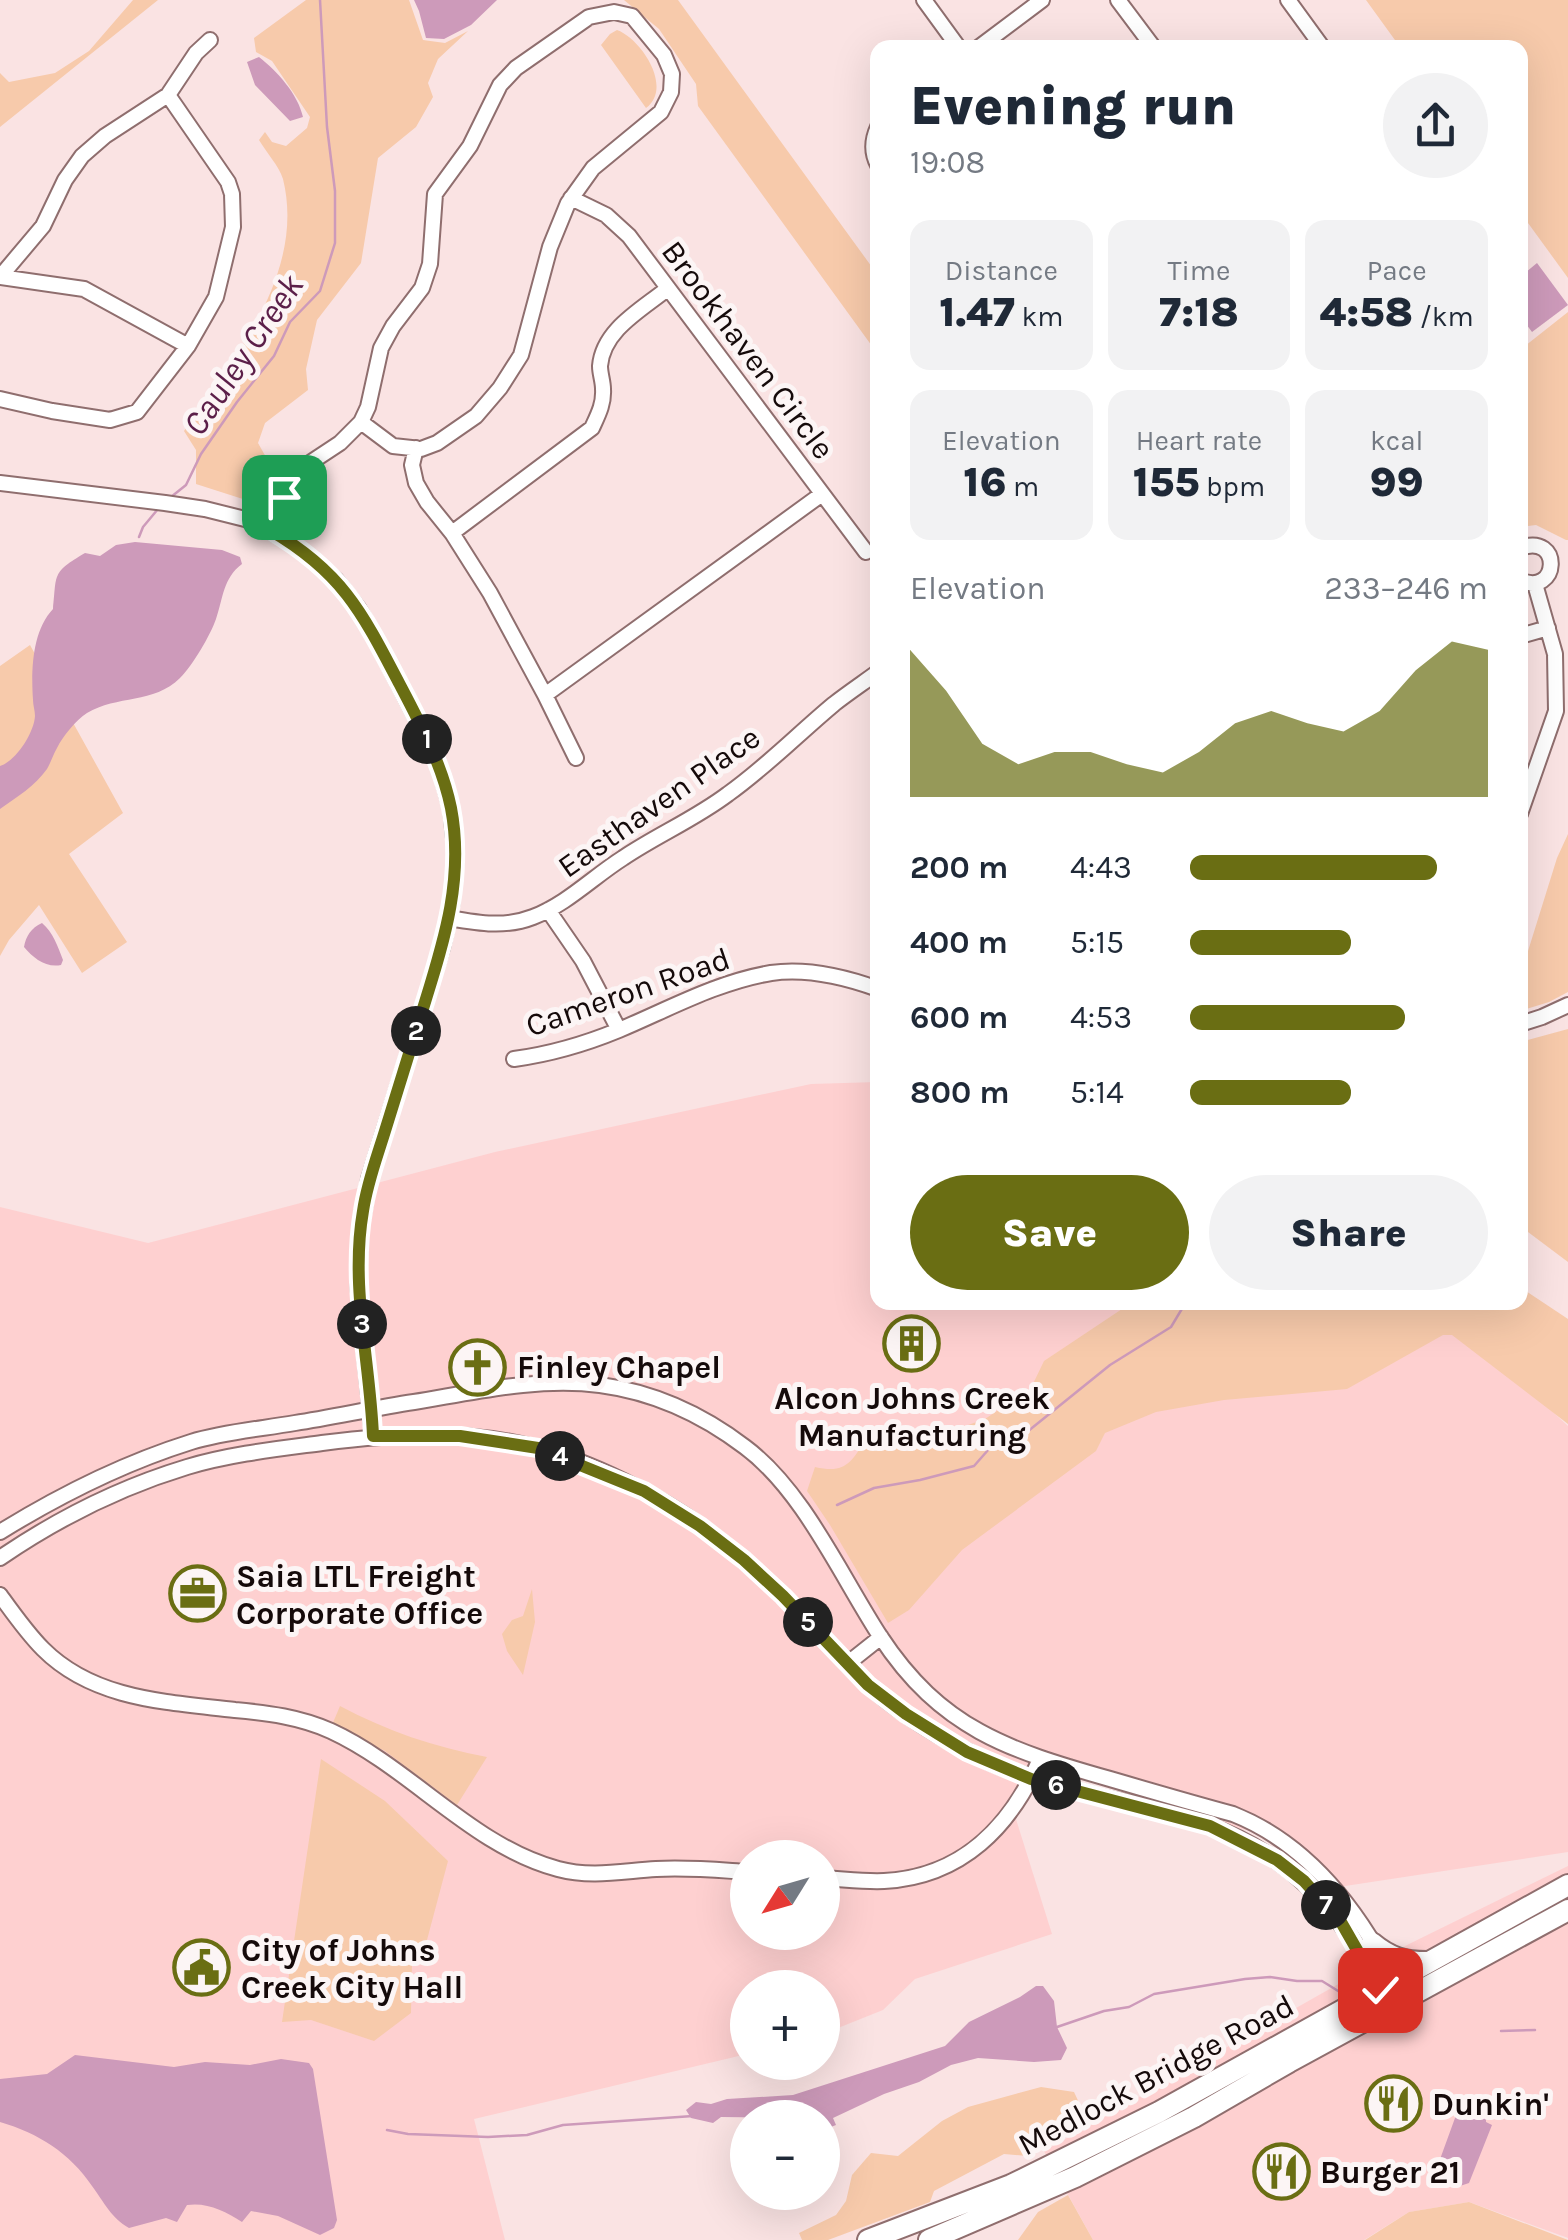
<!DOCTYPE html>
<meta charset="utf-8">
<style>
body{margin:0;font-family:Karla,sans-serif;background:#f2f2f3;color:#1f2937;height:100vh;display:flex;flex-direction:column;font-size:38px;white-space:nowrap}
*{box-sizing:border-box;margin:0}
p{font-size:32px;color:#747a83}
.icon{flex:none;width:55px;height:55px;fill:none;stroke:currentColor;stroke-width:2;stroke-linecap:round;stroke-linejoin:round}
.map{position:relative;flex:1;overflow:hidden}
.details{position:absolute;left:870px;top:40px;width:658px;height:1270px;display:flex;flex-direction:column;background:#fff;border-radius:20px;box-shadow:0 10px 40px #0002}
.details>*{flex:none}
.needle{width:65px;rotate:233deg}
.buttons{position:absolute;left:730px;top:1840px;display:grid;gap:20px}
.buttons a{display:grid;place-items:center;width:110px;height:110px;border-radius:50%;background:#fff;box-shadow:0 10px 40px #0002;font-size:50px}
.pin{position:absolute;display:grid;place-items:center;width:85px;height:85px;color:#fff;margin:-42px;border-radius:20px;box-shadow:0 5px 15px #0006}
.km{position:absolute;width:50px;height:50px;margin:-25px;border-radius:50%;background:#222;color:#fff;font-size:28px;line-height:50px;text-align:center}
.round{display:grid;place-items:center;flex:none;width:105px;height:105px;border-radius:52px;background:#f2f2f3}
.headline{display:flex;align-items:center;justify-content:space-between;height:170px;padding:0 40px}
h1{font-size:55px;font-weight:800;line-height:75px}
.stats{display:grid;grid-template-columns:repeat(3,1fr);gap:15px;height:170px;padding:10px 40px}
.stats div{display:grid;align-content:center;border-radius:20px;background:#f2f2f3;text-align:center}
.stats b{font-size:42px;font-weight:800}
.stats small{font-size:28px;font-weight:400}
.stats p{font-size:28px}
.chart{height:280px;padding:20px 40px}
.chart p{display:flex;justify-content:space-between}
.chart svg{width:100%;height:180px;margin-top:10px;fill:#6a6e13;opacity:.7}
.action{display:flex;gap:20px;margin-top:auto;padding:20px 40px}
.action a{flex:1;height:115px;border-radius:60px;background:#6a6e13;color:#fff;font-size:40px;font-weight:800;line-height:115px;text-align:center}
.action a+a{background:#f2f2f3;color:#1f2937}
ul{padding:0 40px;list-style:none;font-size:32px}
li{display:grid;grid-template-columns:160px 120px 1fr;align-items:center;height:75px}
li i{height:25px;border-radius:12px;background:#6a6e13}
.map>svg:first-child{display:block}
</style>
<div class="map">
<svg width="1568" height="2240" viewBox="0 0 1568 2240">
<rect width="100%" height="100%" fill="#fae3e3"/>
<path fill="#fed0d0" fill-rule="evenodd" d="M877,1082l1,220 549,1 55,44 86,79v426l-236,36 -63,-52 -73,-19 -166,-56 -20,39 42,134 -137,45 -32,31 -60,24 -1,-46h-74l-1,66 -273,65 31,121h-505v-1033l148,36 347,-91 316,-68zM748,1858h74v74h-74z
M1568,1866v372l-99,-36 -60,10 -45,28h-271l-49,-89 365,-207z"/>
<path fill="#f7caab" d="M133,0h25l-158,127v-54l9,9 46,-9 34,-22z
M306,0h103l14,40 22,3 23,-12 -30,28 -10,24 5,14 -17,30 -38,31 -17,105 -44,57 -11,49 2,21 -43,33 -7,20 17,30 -26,28 -53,-17v-34l-12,-19c50,-71 122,-159 99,-252 -4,-13 -17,-27 -24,-39l6,-8 7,10 14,4 21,-18 3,-11 -38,-56 -16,-9 -2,-14z
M624,0h54l199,274v79l-179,-247 -2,-22 -37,-55z
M1366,0h202v278l-48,-66v-164l-120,-1z
M617,30c23,8 57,57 29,78l-45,-63 9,-11z
M1568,312v228h-2l-30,-15 -16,2v-177z
M30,645l93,168 -54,41 58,88 -45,31 -43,-68 -30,35 -9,16v-290z
M1568,834v158l-19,10 -29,9v-45l8,-15 29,-93z
M1568,1029v233l-48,-36v-184z
M1520,1287l48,32v105l-116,-89h-9l-96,54 -123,11 -68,12 -51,21 -9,18 -134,99 -53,60 -21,13 -58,-98 -23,-34 8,-24c30,7 36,-4 51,-28l31,4 37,-6 51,-18 46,-31 13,-27 87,-58 389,-1z
M532,1589l3,33 -12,53 -16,-24 -5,-17 10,-14 11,-4z
M340,1706c47,25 94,41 147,51l-30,48 -72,-54 -53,-26z
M321,1759l64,42 63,60 -25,94 -11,7 -1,51 -37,28 -63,-21 -29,2z
M1041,2087l33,5 16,34 -36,11 -26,19 -24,-2 -70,37 -4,11 -102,38h-26l-3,-7 37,-18 10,-14 6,-26 19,-22 27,3 44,-35 26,-14z
M1068,2195l25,45h-75l20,-28z
M1469,2202l99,38h-203l44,-28z"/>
<path fill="#cd9aba" d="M414,0h83l-26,25 -27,14 -18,-1 -7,-27z
M259,57c18,14 39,37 44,60l-13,4 -35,-36 -8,-23z
M1537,263l31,42 -36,27 -12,-16v-39z
M135,542l87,8 18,7 2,7c-19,14 -19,35 -26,55 -6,17 -23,46 -36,59 -26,26 -63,17 -93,35 -11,7 -24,23 -30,35 -4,7 -6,14 -10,21 -12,17 -30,28 -47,40v-43c16,-5 34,-33 35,-50 0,-5 -2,-11 -2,-16 -2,-29 -1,-69 20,-91 4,-35 -2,-36 32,-56l15,3 16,-11z
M42,923c11,9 16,24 21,37l-2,5c-15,3 -28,-7 -37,-18 2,-11 7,-19 18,-24z
M1036,1986h7l11,15 3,26 10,21 -6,12 -27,2 -56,-4 -27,7 -32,17 -35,12 -51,24 3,7 -13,5 -1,-12 -101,-1 -8,6 -22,-5 -5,-8 10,-8 15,2 16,-5 66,-4 152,-49 24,-24 51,-25z
M75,2055l99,12 31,-5 45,3 31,-6 28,4 4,6 24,151 -3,8 -14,7 -42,-19 -27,-5 -9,11c-17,-11 -35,-20 -55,-17l-10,17 -11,-4 -37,10c-18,-10 -25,-26 -37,-42 -22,-33 -54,-53 -92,-64v-43l47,-5z
M1474,2103l12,9v10l6,3 -23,58 -9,3 -25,-13 24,-66z"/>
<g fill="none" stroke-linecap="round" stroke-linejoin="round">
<path stroke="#cd9aba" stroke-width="2.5" d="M171,497l15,-12 15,-31 36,-52 37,-46 16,-34 30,-31 15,-48v-52l-8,-64 -7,-127
M139,537l4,-10 15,-18
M837,1505l37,-17 46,-8 54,-14 22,-25 26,-5 88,-71 61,-38 15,-25
M1057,2027l47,-16 25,-4 25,-13 91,-15 25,-2 27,4h25l21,13
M1501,2031l34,-1
M387,2130l21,4 80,3 39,-2 36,-10 130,-9"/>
<defs>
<path id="minor" d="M924,0l35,48
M1118,0l36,48
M1288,0l35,48
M978,48l64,-48
M878,127c-6,13 -7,25 0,38
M571,198l35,17 23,21 237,316
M0,277l43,-51 22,-46 17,-24 23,-20 63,-41
M0,277l84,12 104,57
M0,399l52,12 58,9 27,-8 51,-66 28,-49 17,-70 -1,-33 -4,-12 -60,-87 28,-42 14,-13
M416,448l-4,17 4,18 11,19 25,31 38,60 55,102 31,63
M0,483l165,20 40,6 44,11 45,24 42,36 22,28 17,30 50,97 16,37 10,37 5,49 -5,49 -9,41 -73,231 -9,52 -2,52 15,153
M249,520l32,-38 59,-39 21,-21 7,-15 13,-59 12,-22 29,-38 8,-24 5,-70 35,-48 30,-61 16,-17 73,-51 25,-5 18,4 32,39 8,19 -1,18 -10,20 -68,56 -25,35 -18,44 -29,108 -21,33 -24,28 -39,27 -16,6 -28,-3 -32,-24
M270,530l24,-56
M452,533l140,-105c6,-13 12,-24 11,-39 0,-8 -3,-15 -3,-23 3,-36 41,-56 67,-77
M1520,548c43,-16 39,50 0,32
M1520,636l28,-8
M545,695l277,-201
M1520,814l36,-103 -1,-57 -20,-70
M548,910l35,51 36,69
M449,918c29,5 56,10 84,-1 34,-13 60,-40 90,-59 34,-23 72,-39 105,-64 38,-27 70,-60 106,-90 14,-11 29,-21 44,-32
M1520,1024l22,-7 26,-12
M514,1059c37,-5 71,-15 105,-29 50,-21 98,-48 152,-57 35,-5 74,4 107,16
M0,1532c60,-37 124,-69 191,-90 33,-10 69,-13 104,-19 39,-6 79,-15 119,-21 61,-10 124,-25 186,-17 53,7 103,30 145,62 58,43 96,129 135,189 61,93 128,114 230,143 41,12 82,24 123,35 78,31 130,102 165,175
M0,1558c57,-39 121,-71 187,-91 44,-13 90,-18 135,-24 71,-9 145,-14 215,5 52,13 123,48 166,80 41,30 78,65 113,102 16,18 32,36 50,53 28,26 65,49 99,67 38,21 80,32 121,43 41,11 85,18 124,33 82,29 137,93 173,169
M0,1595c13,18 27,38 43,54 51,51 124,53 192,61 33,3 65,7 96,21 80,37 141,115 227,138 33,9 65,2 98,0 31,-2 61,1 92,3
M847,1664l34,-27
M822,1878c21,1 42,4 62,3 78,-4 127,-55 156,-122"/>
<path id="highway" d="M1372,1943c18,15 32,19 55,19
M868,2240l143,-55 148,-73 409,-227
M929,2240l146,-63 119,-60 95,-55 279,-152"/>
</defs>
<use href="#minor" stroke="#8f6e6e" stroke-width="18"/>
<use href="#highway" stroke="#8f6e6e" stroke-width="24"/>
<use href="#minor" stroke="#fff" stroke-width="14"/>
<use href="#highway" stroke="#fff" stroke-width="20"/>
</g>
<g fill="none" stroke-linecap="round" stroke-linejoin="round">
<defs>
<path id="route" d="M284,497l-14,33c72,42 92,82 129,153 21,40 43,81 52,125 14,73 -9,139 -30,207 -12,39 -24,77 -36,116 -8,26 -18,52 -22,80 -13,75 7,150 10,225h87l78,12 106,43 56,35 44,34 39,36 85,89 38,29 61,38 64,27 179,47 67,34 27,21 37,41 39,68"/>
</defs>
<use href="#route" stroke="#fff" stroke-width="20"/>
<use href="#route" stroke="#6a6e13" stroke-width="12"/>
</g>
<defs>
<symbol id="building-ring" viewBox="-11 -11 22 22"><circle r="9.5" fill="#fcf5f5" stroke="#6a6e13" stroke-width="1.5"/><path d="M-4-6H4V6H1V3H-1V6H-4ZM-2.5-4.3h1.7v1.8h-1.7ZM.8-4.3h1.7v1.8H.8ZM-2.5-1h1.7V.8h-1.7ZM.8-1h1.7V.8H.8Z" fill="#6a6e13"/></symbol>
<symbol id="church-ring" viewBox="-11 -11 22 22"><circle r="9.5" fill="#fcf5f5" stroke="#6a6e13" stroke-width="1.5"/><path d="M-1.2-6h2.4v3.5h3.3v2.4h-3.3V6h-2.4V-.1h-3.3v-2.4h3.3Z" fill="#6a6e13"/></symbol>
<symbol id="office-ring" viewBox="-11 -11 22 22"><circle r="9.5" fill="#fcf5f5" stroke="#6a6e13" stroke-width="1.5"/><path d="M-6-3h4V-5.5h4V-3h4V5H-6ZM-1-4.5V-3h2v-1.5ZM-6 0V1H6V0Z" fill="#6a6e13"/></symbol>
<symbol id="civic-ring" viewBox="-11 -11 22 22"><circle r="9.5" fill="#fcf5f5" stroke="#6a6e13" stroke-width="1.5"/><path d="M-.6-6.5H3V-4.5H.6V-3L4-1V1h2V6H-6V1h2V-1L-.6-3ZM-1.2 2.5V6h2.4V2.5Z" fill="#6a6e13"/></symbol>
<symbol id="restaurant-ring" viewBox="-11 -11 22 22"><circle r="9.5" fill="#fcf5f5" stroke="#6a6e13" stroke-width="1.5"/><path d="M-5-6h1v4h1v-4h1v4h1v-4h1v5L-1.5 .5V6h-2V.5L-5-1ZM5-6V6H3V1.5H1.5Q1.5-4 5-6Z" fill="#6a6e13"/></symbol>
</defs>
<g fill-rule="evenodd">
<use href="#building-ring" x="880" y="1312" width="63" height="63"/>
<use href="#church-ring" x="446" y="1336" width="63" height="63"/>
<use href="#office-ring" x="166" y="1562" width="63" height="63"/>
<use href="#civic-ring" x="170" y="1936" width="63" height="63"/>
<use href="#restaurant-ring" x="1362" y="2072" width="63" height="63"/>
<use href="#restaurant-ring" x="1250" y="2140" width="63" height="63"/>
</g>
<g text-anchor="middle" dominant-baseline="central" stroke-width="10" stroke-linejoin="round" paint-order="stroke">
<g font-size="32" fill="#150a0a" stroke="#fcf5f5">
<text transform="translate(748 350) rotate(53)">Brookhaven Circle</text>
<text transform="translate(659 802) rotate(-35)">Easthaven Place</text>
<text transform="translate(628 992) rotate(-19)">Cameron Road</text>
<text transform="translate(1156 2075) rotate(-28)">Medlock Bridge Road</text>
</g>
<g font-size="32" font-weight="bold" fill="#150a0a" stroke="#fcf5f5" text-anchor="start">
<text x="517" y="1367">Finley Chapel</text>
<text x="912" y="1398" text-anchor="middle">Alcon Johns Creek<tspan x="912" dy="37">Manufacturing</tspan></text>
<text x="236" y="1576">Saia LTL Freight<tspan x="236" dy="37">Corporate Office</tspan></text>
<text x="241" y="1950">City of Johns<tspan x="241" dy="37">Creek City Hall</tspan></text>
<text x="1432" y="2104">Dunkin'</text>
<text x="1320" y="2172">Burger 21</text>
</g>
<g font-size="35" font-style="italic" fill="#5b1f49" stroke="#fcf5f5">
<text transform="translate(243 355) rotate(-56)">Cauley Creek</text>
</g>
</g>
</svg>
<div class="buttons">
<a><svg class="needle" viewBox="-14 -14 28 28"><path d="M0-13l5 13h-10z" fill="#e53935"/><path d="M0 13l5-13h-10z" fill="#747a83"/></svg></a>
<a>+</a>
<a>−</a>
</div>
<div class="pin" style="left:284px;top:497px;background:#1e9e55"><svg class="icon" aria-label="arrive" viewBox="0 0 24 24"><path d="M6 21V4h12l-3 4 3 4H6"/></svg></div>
<div class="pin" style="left:1380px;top:1990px;background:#d93025"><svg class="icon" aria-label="check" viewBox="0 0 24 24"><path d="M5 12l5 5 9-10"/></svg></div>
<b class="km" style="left:427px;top:739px">1</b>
<b class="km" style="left:416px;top:1031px">2</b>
<b class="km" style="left:362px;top:1324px">3</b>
<b class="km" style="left:560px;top:1456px">4</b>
<b class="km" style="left:808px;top:1622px">5</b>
<b class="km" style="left:1056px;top:1785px">6</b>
<b class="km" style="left:1326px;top:1905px">7</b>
<section class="details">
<div class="headline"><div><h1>Evening run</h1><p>19:08</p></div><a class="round"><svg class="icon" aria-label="share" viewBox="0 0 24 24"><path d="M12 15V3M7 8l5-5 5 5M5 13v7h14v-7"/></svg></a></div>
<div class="stats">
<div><p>Distance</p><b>1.47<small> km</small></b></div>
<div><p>Time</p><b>7:18</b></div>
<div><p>Pace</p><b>4:58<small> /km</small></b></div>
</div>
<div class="stats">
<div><p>Elevation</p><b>16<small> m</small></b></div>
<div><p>Heart rate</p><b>155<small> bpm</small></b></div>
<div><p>kcal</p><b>99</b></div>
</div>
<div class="chart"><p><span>Elevation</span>233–246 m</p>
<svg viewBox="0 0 160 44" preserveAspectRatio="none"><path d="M0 44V8L10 18L20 31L30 36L40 33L50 33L60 36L70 38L80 33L90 26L100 23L110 26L120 28L130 23L140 13L150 6L160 8V44z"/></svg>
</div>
<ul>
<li><b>200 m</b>4:43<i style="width:83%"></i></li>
<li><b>400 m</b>5:15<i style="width:54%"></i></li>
<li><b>600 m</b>4:53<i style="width:72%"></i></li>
<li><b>800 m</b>5:14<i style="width:54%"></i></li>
</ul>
<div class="action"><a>Save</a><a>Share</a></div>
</section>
</div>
